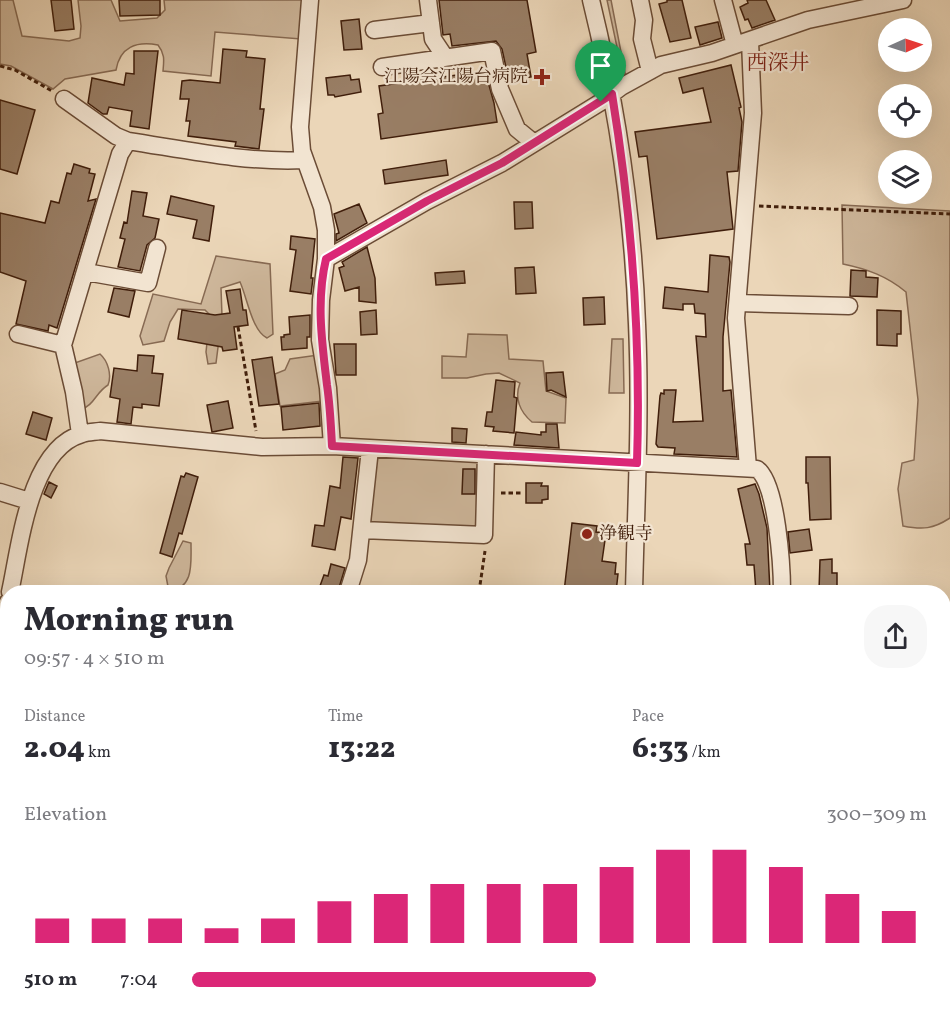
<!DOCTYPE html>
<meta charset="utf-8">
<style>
body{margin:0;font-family:Vollkorn,"Noto Serif JP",serif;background:#f7f7f7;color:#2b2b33;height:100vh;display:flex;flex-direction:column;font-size:22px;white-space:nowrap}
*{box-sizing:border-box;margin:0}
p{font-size:20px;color:#7c7c81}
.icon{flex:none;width:33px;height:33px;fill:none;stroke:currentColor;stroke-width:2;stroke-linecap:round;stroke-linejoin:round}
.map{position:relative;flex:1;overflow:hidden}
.panel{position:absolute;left:0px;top:585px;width:951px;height:430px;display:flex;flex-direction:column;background:#fff;border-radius:24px 24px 0 0;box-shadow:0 6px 24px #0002}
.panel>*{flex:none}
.needle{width:39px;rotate:87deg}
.controls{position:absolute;left:878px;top:18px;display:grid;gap:12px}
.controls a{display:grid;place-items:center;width:54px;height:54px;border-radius:50%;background:#fff;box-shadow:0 6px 24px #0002;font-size:30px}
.pin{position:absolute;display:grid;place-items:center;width:51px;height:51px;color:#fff;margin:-62px -26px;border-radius:50% 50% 50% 0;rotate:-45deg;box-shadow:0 0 6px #0007}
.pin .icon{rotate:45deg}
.round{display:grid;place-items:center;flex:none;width:63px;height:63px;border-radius:24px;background:#f7f7f7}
.head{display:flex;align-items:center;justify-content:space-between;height:102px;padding:0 24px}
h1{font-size:33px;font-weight:800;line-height:45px}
.figures{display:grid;grid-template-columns:repeat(3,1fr);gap:9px;height:102px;padding:6px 24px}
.figures div{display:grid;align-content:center}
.figures b{font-size:30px;font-weight:800}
.figures small{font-size:16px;font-weight:400}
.figures p{font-size:16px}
.chart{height:168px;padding:12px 24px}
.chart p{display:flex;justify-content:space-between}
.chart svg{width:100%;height:108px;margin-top:6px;stroke:#db2777;stroke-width:6}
ul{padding:0 24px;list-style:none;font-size:20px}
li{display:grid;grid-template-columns:96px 72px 1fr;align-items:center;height:45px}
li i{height:15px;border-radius:8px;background:#db2777}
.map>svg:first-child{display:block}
</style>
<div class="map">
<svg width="950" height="1015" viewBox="0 0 950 1015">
<rect width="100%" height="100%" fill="#ebd6b8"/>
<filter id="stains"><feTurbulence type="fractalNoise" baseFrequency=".00333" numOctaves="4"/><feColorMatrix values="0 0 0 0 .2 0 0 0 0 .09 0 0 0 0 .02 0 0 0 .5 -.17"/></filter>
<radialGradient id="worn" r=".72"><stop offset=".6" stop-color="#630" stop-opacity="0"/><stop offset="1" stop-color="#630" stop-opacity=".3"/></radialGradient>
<path fill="#ceb79b" stroke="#876a53" stroke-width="1.5" d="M0,0h13l9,36 47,5 11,-3 1,-12 -3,-26h33l9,21 37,-3 8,-8 -1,-10h141l-4,39 -86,-7 -4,44 -48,-5c1,-11 2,-17 -5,-26 -22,-4 -38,2 -42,25l-51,9 -12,10 -42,-23 -11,-2z
M607,0h4l15,78 -2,2z
M842,205l108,6v307c-17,11 -27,12 -47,8l-5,-37 4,-26 12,-3 4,-60 -12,-108c-19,-16 -39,-23 -63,-28z
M216,256l54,8 3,70 -6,4c-15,-7 -20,-41 -27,-56l-19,6 1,28 -6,47 -8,1 -2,-12 4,-37 -5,-5 -27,-1 -8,13 -6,19 -21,4 -3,-9 13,-42 48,10z
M468,334l39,1 2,24 34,2 3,30 20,7 -1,25 -33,-1c-12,-10 -18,-24 -12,-39l-21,-10 -13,1 -19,4h-25v-22l24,1z
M612,339h11l1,54h-15z
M100,354c8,7 12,21 8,31 -13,8 -13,20 -28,25l-8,-46z
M318,355l5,46 -43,5 -5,-32 10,-4 5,-11z
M376,454l105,6 -1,68 -113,-1z
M183,541l8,2c0,22 3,44 -22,49l-3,-16 3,-8z"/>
<path fill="#997e65" stroke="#401e0b" stroke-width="1.5" d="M51,0h20l3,29 -19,2z
M119,0h41v15l-40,1z
M439,0h88l9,52 -9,2 4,23 -22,4 -7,-32 -6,-8 -44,5 -2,-12 -7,1z
M667,0h15l9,38 -21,4 -11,-38 8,-2z
M747,0h19l9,20 -23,8 -4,-9 -3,1 -5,-13 8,-4z
M359,19l3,30 -18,1 -3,-29z
M718,22l4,16 -22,7 -5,-18z
M223,49l24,2 -1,6 19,2 -5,50h4l-5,40 -24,-3 1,-4 -48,-6 2,-15h-4l3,-22h-9l2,-18 8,-1 30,3z
M134,51h24l-9,78 -19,-3 2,-15 -23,-4 -2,7h-4l-15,-11 4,-25 32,7 2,-12 8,1z
M731,65l10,42 -2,1 3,14 -4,49 -11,1 6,57 -76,10 -10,-83 -8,1 -4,-25 76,-10 -8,-34 -20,5 -4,-15z
M485,71l9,32 3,19 -116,17 -3,-25 5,-1 -4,-27z
M350,75l1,5 8,-1 2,13 -26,5 -1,-2h-6l-2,-17z
M0,100l35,10 -18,64 -17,-5z
M446,160l2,15 -63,9 -2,-14z
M74,164l16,5 -1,4 6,1 -7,27 8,-2 -39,129 -8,-3 -1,6 -32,-7 10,-43 -26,-9v-59l45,10 6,-22 8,2 8,-30 4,1z
M132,191l15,2 -4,23 16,3 -4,19 -8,7 -7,26 -22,-4 7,-28 -5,-1 4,-16 3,1z
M171,196l43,10 -5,35 -16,-3 4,-18 -30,-6z
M514,202h18l1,26 -18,1z
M359,204l8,19 -31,18v-7l3,-1 -5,-19z
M291,236l24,3 -4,39h2l-2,16 -21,-3 6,-41 -6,-1z
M367,247l8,31 1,25 -17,-2v-14l-14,4 -6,-23 5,-2 -2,-4z
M710,255l19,2 1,5 -7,75v54l8,-1 6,67 -63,-3 1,-6 -17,-1 -2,-3 4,-48 1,-3 3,1v-4h12l-3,32 30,-1 -7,-85 10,1 -1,-23 -10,-1 -1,-9h-11v6l-20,-2 2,-21 43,5z
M534,267l2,26 -20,1 -1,-26z
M851,270l15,1v6l12,1 -1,19 -27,-1z
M464,271l1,12 -29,2 -1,-12z
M114,288l21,3 -6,26 -21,-5z
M240,289l3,21h3l2,15 -14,2 3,22 -14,2 -1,-4 -44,-8 4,-29 33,5 15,-2 -4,-22z
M604,297l1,27 -21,1 -1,-27z
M376,310l1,24 -16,1 -1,-23z
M877,310l24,1v23h-4v12l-20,-1z
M310,315v22h-3v11l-25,2 -1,-13h3v-2l6,-1 -1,-17z
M334,344h22v31h-20z
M138,355l16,1 -2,17 11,1 -4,32 -17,-2v4l-9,-1 -2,17 -14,-2 3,-23 -10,-2 4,-29 23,3z
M272,357l7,47 -20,2 -7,-46z
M563,372l3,25 -15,-7 -4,1 -1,-18z
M496,380l19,2 -1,15 3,1 -3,35 -21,-2 1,-4 -9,-1 2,-14h5z
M228,401l5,27 -21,4 -5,-27z
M319,403l1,23 -37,4 -2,-23z
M33,412l19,6 -6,22 -20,-6z
M546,424h11l2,24 -45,-3 2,-13 25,3v-3h5z
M452,428l15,1 -1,14 -14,-1z
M343,457l15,1 -7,61 -10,-2 -6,33 -23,-4 3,-21 9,1 6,-40 10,2z
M806,457h24l1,62 -21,1 -2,-37h-2z
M463,469h12v25h-13z
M186,473l12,4 -16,57 -3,-1 -7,24 -12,-4 21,-77 3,1z
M49,482l8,4 -6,12 -7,-4z
M526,483h16l-1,3h7v13l-6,1v3h-16z
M755,484l4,10 8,34 3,64h-14l-2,-27h-7l-2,-21h5l-12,-55z
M572,523l25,3 -1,6 10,1 -4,28 14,2 -1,11h3l-2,18h-52z
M809,529l3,21 -22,3 -2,-21z
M832,559v14h5v19h-15l-3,-1 1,-31z
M331,564l14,4 -7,23 -18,-5 4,-11 4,1z"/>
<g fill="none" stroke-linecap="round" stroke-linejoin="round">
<defs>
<path id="minor" d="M310,0l-10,127 2,24 20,56 4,23v29l-5,41 -1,40 8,48 4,58
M428,0l5,39 12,18
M591,0c26,106 42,215 46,324 4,89 -1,179 -3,268
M640,0l4,20 -2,19 8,32
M723,0l12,45
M374,30l57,-7
M382,67l110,-16 8,38 17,40 17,14
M64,99l52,37 12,5c59,9 118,22 177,19
M326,259l101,-58 75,-38 99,-61 20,-15 40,-22 51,-12 96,-33 95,-20
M86,272l62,11 9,-35
M738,303l111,3
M18,334l45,11
M80,434l-6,-42 -11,-47 57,-191 8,-13
M748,468l-12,-150 17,-205 -3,-72
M0,492l29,9
M362,530l122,5 2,-81
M10,592c10,-45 19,-143 72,-158 5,-2 12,-2 18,-3l162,16 70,-1 425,23c20,13 25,99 25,123
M348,592l10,-32 12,-111
M0,626l8,-24
M0,771l8,6
M944,879l6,-2
M630,1008v7
M707,1008v7
M821,1008l2,7
M285,1015l3,-7"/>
</defs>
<use href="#minor" stroke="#6b4c36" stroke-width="19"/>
<path stroke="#401e0b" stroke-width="3" stroke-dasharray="4.5 3" stroke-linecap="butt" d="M0,66l15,4 37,21
M759,206l191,8
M238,327l18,104
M501,493h22
M479,592l6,-41
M944,619h6
M0,1005l8,-14
M91,1008l15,7
M384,1015l1,-7"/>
<use href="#minor" stroke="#f2e4d1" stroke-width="16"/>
</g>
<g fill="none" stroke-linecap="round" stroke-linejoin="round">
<defs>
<path id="route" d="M612,94c20,123 29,245 25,369l-305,-17c-1,-20 -2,-41 -5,-61 -5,-42 -11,-84 -1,-126l101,-58 75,-38z"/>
</defs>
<use href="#route" stroke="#fff" stroke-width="12"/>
<use href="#route" stroke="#db2777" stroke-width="8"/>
</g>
<g fill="#8f2418" stroke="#f2e4d1" stroke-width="2">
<path d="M539 68h6v6h6v6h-6v6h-6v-6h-6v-6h6z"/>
<circle cx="587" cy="534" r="6"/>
</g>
<g text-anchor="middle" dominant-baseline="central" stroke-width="4.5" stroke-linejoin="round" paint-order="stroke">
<g font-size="18" fill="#401e0b" stroke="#f2e4d1" text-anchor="end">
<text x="528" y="77">江陽会江陽台病院</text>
<text x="599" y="534" text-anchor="start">浄観寺</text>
</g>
<g font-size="21" fill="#7a1f14" stroke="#f2e4d1">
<text x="778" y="63">西深井</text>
</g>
</g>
<rect width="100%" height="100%" filter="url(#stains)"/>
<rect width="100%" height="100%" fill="url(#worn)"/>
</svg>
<div class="controls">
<a><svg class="needle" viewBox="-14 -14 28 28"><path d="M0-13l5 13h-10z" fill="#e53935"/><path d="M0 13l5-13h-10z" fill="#7c7c81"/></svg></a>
<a><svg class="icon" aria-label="locate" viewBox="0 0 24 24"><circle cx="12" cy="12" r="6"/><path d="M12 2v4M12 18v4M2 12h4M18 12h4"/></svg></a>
<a><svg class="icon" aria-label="layers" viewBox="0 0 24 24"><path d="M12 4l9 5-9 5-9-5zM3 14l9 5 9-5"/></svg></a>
</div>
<div class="pin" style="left:601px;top:102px;background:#1e9e55"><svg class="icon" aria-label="arrive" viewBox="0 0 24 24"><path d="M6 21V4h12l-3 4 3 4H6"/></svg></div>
<section class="panel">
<div class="head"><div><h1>Morning run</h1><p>09:57 · 4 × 510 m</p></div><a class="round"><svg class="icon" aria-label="share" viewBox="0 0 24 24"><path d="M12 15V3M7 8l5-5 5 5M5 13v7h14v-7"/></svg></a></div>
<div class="figures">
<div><p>Distance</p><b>2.04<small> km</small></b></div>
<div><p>Time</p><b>13:22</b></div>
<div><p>Pace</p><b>6:33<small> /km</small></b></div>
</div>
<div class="chart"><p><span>Elevation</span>300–309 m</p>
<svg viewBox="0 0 160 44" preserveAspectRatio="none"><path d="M5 44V34M15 44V34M25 44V34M35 44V38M45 44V34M55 44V27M65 44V24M75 44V20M85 44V20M95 44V20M105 44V13M115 44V6M125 44V6M135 44V13M145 44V24M155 44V31"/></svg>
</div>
<ul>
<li><b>510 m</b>7:04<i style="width:55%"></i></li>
</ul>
</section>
</div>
